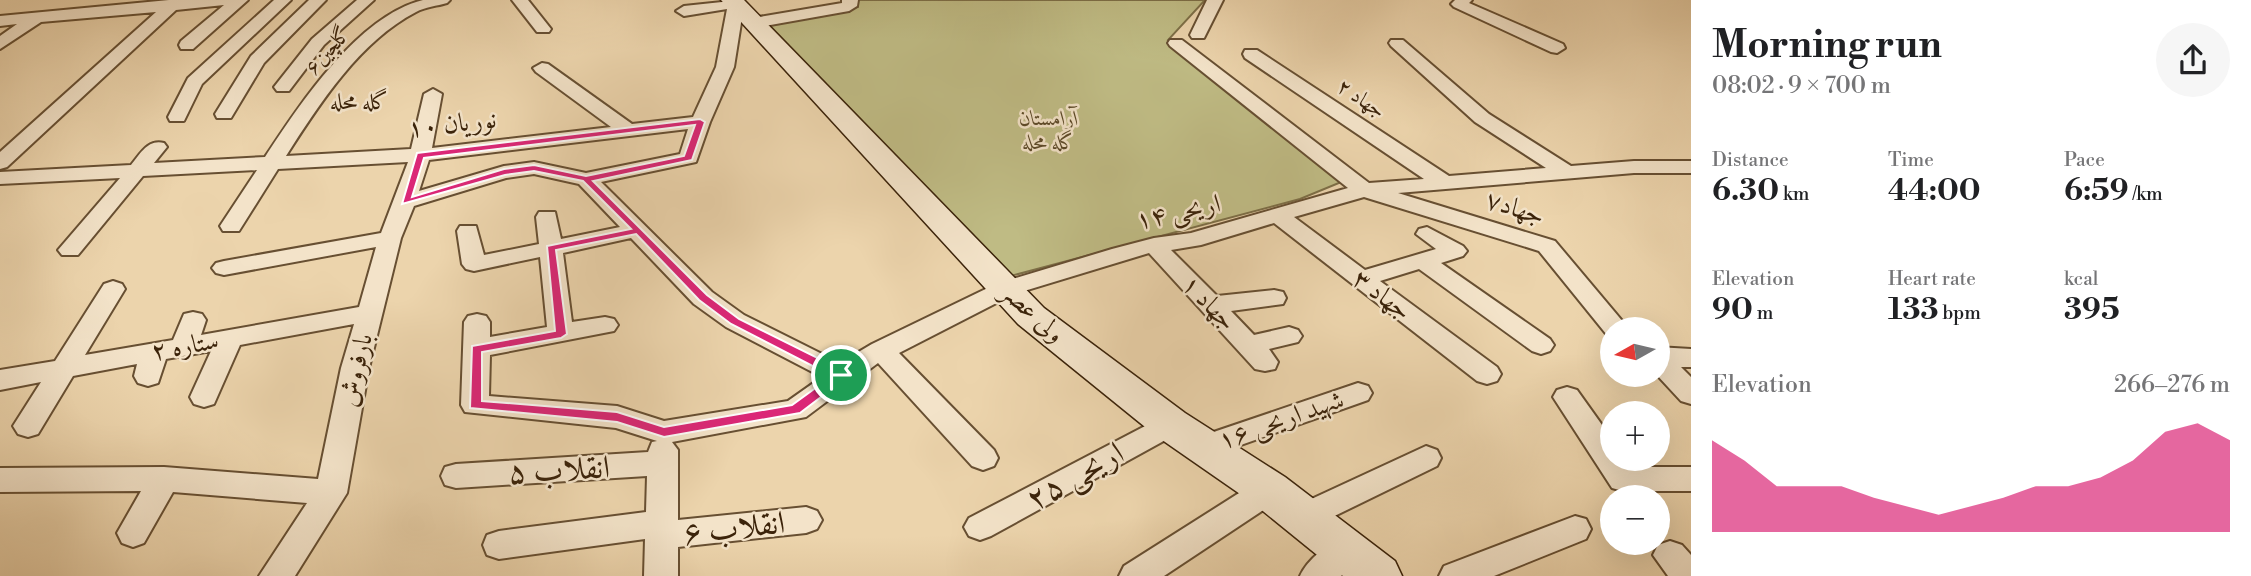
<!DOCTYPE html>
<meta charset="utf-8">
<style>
body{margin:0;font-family:"Libre Bodoni",Amiri,serif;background:#f6f6f6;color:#202124;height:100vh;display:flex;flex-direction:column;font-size:26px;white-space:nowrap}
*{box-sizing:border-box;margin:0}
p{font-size:23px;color:#757577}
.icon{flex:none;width:38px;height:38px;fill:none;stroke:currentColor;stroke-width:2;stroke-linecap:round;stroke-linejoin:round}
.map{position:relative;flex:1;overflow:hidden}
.side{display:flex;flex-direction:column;background:#fff;width:560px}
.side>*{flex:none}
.needle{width:46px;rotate:262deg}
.fabs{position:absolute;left:1600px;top:317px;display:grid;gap:14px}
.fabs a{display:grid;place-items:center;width:70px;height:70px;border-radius:50%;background:#fff;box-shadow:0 7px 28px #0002;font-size:35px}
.pin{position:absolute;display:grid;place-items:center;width:60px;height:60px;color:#fff;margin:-30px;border:4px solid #fff;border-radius:50%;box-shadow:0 2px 7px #0007}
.round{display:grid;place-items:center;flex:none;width:74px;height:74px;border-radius:37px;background:#f6f6f6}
.head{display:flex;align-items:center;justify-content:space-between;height:119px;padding:0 21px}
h1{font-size:38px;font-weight:700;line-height:52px}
.metrics{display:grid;grid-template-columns:repeat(3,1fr);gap:10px;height:119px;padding:7px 21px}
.metrics div{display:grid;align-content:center}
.metrics b{font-size:30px;font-weight:700}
.metrics small{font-size:19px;font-weight:400}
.metrics p{font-size:19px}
.chart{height:196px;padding:14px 21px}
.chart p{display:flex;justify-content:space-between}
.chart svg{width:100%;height:126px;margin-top:7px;fill:#db2777;opacity:.7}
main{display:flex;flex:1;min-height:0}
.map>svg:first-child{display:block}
</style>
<main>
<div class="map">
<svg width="1691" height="576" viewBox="0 0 1691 576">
<rect width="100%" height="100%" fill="#ecd4ac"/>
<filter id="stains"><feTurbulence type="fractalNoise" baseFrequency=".00286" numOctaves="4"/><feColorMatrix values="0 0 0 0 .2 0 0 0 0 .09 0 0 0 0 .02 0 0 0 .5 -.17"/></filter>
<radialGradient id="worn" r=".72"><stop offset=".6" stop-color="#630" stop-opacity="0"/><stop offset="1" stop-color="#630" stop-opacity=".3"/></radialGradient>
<path fill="#bfbb84" stroke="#7d6f47" stroke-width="2" d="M858,0h347l-37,40 183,138 -51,21 -293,78 -243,-252 94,-18z"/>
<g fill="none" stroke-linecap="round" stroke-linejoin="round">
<defs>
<path id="street" d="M169,0h79l-55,49h-12l-2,-4 2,-4 43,-36 -48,5 -169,157 -7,2v-17l156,-140 -115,10 -41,27v-13l17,-12 -17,2v-10z
M274,0h17l-89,84 -18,37h-14l-2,-4 20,-39z
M309,0h17l-62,63 -33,55h-14l-2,-4 36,-58z
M357,0h17l-50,45 -35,46h-12l-3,-4 38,-48z
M423,0h27l-3,3c-10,3 -22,4 -31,9 -56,29 -97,92 -130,144l125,-7 13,-55 9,-5 9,5 -10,54 179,-21 -75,-55 -3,-4 9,-5 6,1 84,60 61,-7 23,-50 11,-58 -43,7 -8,-5 8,-5 57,-6 3,4 -10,63 -24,55 -14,40 -95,20 111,110 32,23 96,48 32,-19 124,-60 116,-35 42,-11 37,-5 157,-45 -178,-142 -2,-3 2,-3h12l187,143 55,-4 -179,-121 -2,-4 2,-4h12l192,126 97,-8 -71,-46 -84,-76 -2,-3 2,-3h12l86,74 82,52 63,-5h57v12h-57l-236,20 157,48 74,88h-17v7l-5,-1 -68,-84 -175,-54 -70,20 71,53 71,-21 -20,-15 3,-5 8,-2 36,19 4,5 -4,5 -22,7 109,76 4,6 -4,6 -9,3 -9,-3 -113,-82 -39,12 117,86 4,7 -4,7 -10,3 -10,-3 -203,-158 -73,22 -30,5 46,46 57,-6 9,2 3,6 -3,6 -52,7 23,24 35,-8 9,3 4,6 -4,6 -29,7 9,13 -3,7 -10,2 -10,-2 -106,-116 -135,41 -115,59 95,97 4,8 -4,8 -11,4 -11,-4 -94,-103 -72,54 -134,25 6,8v70l128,-13 11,4 5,9 -5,9 -11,4 -128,14v29h-34l1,-37 -146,20 -12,-4 -4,-10 4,-10 12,-4 147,-19 1,-36 -191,12 -11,-3 -4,-9 4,-9 11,-3 192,-12 4,-10 5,-1 -41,-13 -151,-16 -4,-7 3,-83 4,-6 9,-2 9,2 4,6v15l57,-10 -7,-70 -66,14 -8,-2 -4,-5 -5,-33 3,-5h16l8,29 55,-11 -3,-27 3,-5h16l6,27 59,-12 -41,-43 -45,-10 -28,4 -92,28 -13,32 -32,130 -22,125 -52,83h-36l48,-73 -134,-11 -29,51 -11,4 -11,-4 -5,-10 24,-42 -141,1v-24l164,-1 154,12 23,-111 13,-44 -114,21 -26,59 -10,3 -10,-3 -4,-7 21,-46 -45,8 -8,24 -10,3 -10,-3 -4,-7 3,-12 -64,12 -35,58 -10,3 -10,-3 -5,-8 28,-44 -41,8v-20l55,-9 49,-77 9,-3 9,3 3,5 -40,66 88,-15 11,-26 9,-2 9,2 4,6 -5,15 158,-28 17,-60 -152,28 -8,-2 -4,-5 4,-5 8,-2 157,-28 27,-71 -130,7 -39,62h-16l-3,-5 37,-56 -114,6 -65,79h-16l-4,-5 62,-72 -120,6v-12l131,-7c10,-12 17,-26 33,-22l3,4 -13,16 111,-6c35,-53 93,-141 158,-157zM688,129l-8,25 -94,19 -52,-11 -30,4 -85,25 10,-31zM631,238l63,66 32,23 96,50 -34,24 -124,20 -47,-15 -128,-10 1,-41 124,-24 4,-6 -4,-6 -9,-2 -33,5 -9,-69z
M512,0h16l23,29 -2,3h-12z
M842,0h16l-1,6 -8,5 -96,17 -8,-5 8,-5 89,-15z
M1207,0h16l-19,38h-12l-2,-3z
M1455,0h17l-3,3 94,41 2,4 -8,5 -6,-1 -97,-45 -3,-3z
M1657,347l34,2v18h-10l10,10v27l-10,-3 -25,-27z
M1358,383l10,3 4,7 -4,7 -164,58 -11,-3 -4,-8 4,-8z
M1567,387l10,3 35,49v19h13l6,9h60v24h-68l-11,-3 -59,-91 4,-7z
M1170,413l10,3 4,8 -4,8 -189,104 -11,4 -11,-4 -5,-9 5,-9z
M1426,446l11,4 4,8 -4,8 -123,60 -11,4 -11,-4 -5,-9 5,-9z
M1269,478l11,3 5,9 -5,9 -116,77h-45l5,-10 134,-85z
M1575,516l11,3 5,10 -5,10 -92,37h-55l5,-10z
M1346,537l12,4 5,10 -5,10 -17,15h-41c8,-17 28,-33 46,-39z
M1670,541l12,4 9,10v21h-23l-15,-21 5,-10z"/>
<path id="secondary" d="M721,0h23l300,308 141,105 100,64 110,84 7,15h-59l-90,-73 -98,-68 -137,-111z"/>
</defs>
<use href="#street" stroke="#674f32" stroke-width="4"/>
<use href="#secondary" stroke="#3b230a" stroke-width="3"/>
<use href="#street" fill="#f3e3c9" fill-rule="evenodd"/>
<use href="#secondary" fill="#f3e3c9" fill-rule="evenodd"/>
</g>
<path fill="#db2777" stroke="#fff" stroke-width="2" fill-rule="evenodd" d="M700,119l5,3 -13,38 -99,21 114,114 32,24 107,53v6l-46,35 -136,24 -47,-15 -147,-14 2,-62 83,-15 -8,-85 84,-17 -48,-48 -49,-10 -29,4 -103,29 15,-51zM695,125l-11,31 -98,20 -52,-11 -30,4 -92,28 12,-39zM636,234l63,66 32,24 101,52 -40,29 -128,22 -47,-15 -135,-11v-49l79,-14 6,-4 -11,-84z"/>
<g text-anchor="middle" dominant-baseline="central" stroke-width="5" stroke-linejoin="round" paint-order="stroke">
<g font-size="21" fill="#3b230a" stroke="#f3e3c9">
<text transform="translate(328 51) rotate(-48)">گلچین۶</text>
<text transform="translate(1361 99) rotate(34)">جهاد ۲</text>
</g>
<g font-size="21" font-style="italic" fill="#5c4928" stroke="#f3e3c9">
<text x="1049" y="119">آرامستان<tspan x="1049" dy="24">گله محله</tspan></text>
</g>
<g font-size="23" fill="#3b230a" stroke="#f3e3c9">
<text x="359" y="102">گله محله</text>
</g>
<g font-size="26" fill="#3b230a" stroke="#f3e3c9">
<text transform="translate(452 124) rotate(-6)">نوریان ۱۰</text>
<text transform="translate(1515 208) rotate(18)">جهاد۷</text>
<text transform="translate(1178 212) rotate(-12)">اریحی ۱۴</text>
<text transform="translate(1382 295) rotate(37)">جهاد ۳</text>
<text transform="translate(1209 303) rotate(46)">جهاد ۱</text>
<text transform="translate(1033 313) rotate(42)">ولی عصر</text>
<text transform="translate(185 346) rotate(-10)">ستاره ۲</text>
<text transform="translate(356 370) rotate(-77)">بارفروش</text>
<text transform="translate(1281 420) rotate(-19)">شهید اریحی ۱۶</text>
</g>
<g font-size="32" fill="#3b230a" stroke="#f3e3c9">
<text transform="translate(559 470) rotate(-3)">انقلاب ۵</text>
<text transform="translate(1075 476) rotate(-29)">اریحی ۲۵</text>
<text transform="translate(734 528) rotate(-6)">انقلاب ۶</text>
</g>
</g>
<rect width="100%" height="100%" filter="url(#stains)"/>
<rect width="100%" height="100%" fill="url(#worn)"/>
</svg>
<div class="fabs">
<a><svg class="needle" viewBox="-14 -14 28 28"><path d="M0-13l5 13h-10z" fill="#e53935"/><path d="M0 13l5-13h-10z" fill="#757577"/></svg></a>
<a>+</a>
<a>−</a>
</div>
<div class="pin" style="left:841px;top:375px;background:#1e9e55"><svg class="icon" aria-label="arrive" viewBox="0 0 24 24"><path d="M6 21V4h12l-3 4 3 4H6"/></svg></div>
</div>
<section class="side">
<div class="head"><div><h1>Morning run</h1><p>08:02 · 9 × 700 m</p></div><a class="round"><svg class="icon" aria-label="share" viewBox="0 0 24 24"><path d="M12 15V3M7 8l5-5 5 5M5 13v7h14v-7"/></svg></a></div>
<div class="metrics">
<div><p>Distance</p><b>6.30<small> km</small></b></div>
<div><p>Time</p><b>44:00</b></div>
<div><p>Pace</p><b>6:59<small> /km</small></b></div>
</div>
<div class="metrics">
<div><p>Elevation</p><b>90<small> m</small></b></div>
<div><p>Heart rate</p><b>133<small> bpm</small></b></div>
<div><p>kcal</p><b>395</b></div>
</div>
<div class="chart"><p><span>Elevation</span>266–276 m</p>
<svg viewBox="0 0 160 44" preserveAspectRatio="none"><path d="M0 44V12L10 19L20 28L30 28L40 28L50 32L60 35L70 38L80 35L90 32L100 28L110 28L120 25L130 19L140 9L150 6L160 12V44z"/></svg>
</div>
</section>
</main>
